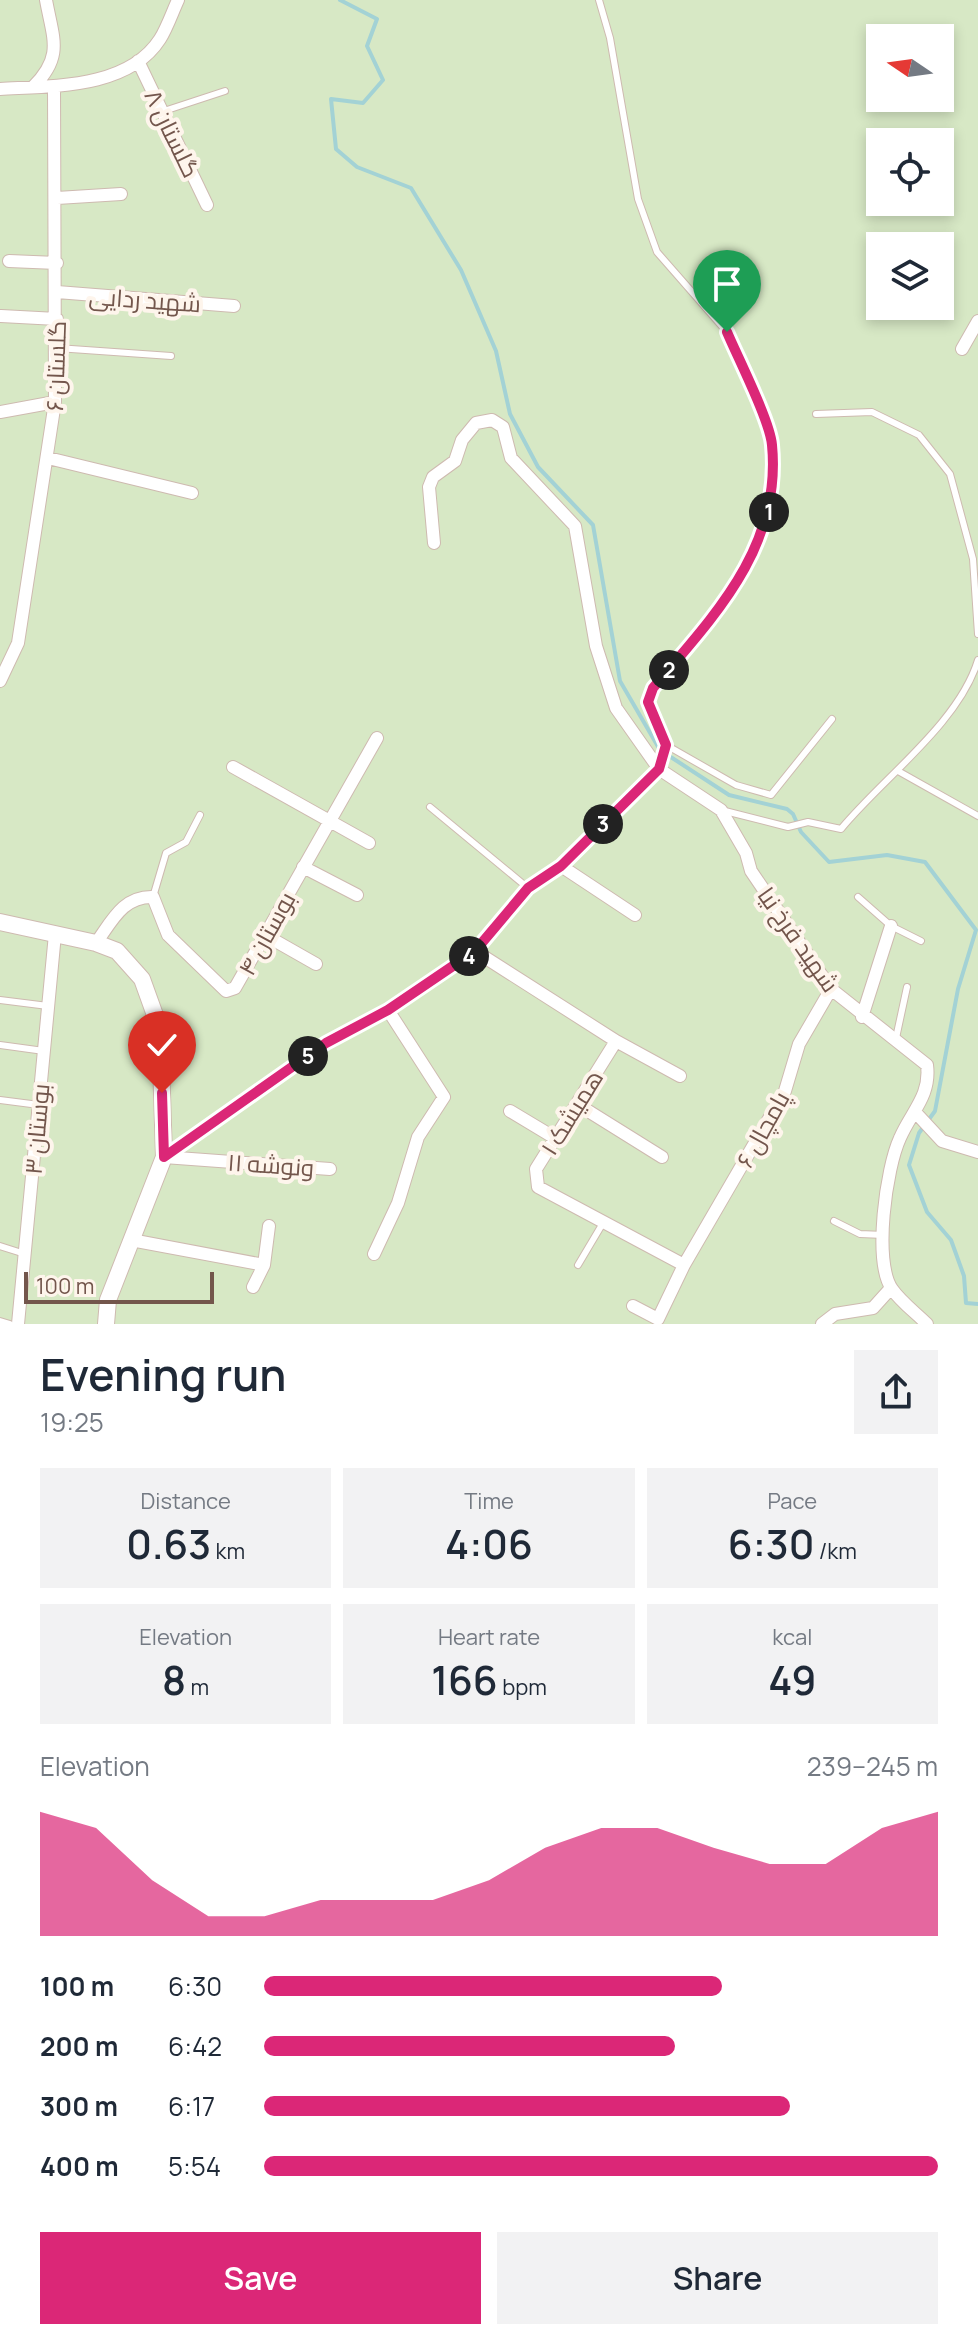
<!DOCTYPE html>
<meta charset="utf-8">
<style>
body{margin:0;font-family:Manrope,Cairo,sans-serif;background:#f2f2f3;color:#1f2937;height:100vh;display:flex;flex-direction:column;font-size:30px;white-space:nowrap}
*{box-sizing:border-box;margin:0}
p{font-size:26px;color:#747a83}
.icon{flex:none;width:44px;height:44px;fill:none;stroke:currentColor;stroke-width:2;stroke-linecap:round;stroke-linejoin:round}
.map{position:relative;height:1324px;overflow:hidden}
.side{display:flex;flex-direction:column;background:#fff;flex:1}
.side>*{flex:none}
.needle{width:52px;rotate:283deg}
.buttons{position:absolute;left:866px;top:24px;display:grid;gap:16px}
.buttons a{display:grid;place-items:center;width:88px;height:88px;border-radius:0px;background:#fff;box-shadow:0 4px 12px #0003;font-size:40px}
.scale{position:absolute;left:24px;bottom:20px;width:190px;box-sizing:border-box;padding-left:8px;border:4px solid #73564c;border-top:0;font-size:22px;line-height:28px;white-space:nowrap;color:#73564c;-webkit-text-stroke:6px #fef5ec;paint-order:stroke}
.pin{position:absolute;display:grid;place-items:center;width:68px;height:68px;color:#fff;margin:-82px -34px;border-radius:50% 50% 50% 0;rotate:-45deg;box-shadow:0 0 8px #0007}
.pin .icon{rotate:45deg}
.km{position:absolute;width:40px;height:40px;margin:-20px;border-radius:50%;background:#222;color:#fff;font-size:22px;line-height:40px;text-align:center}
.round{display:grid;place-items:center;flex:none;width:84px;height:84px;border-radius:0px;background:#f2f2f3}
.headline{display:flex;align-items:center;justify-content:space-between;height:136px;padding:0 40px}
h1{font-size:44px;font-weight:600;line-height:60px}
.stats{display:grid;grid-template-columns:repeat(3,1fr);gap:12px;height:136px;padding:8px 40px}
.stats div{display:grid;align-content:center;border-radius:0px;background:#f2f2f3;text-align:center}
.stats b{font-size:40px;font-weight:600}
.stats small{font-size:22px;font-weight:400}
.stats p{font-size:22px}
.chart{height:224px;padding:16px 40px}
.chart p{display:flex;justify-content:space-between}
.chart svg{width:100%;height:144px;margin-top:8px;fill:#db2777;opacity:.7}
.action{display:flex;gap:16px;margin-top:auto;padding:16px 40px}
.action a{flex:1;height:92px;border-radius:0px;background:#db2777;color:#fff;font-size:32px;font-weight:600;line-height:92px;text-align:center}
.action a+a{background:#f2f2f3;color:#1f2937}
ul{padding:0 40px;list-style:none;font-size:26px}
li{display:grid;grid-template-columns:128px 96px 1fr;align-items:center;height:60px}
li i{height:20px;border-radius:10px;background:#db2777}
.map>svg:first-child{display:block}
</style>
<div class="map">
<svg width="978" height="1324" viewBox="0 0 978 1324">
<rect width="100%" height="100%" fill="#fbf1e6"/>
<path fill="#d7e8c5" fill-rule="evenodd" d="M0,0h978v1324h-978zM880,38h60v60h-60zM880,142h60v60h-60zM880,246h60v60h-60z"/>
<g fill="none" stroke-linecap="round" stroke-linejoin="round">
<path stroke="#a3d2d5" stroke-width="4" d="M340,0l37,19 -10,27 16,34 -20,23 -32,-4 5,50 21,18 54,21 50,82 35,81 14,63 28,53 55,58 27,156 40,69 69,45 58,14 6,5 8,18 28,30 58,-7 38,7 51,68 -18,59 -23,122 -16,22 -10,32 18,47 24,28 13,36 2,27 12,1"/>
<defs>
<path id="service" d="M599,0l11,38 28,161 19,53 70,80 45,111 -1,65 -11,29 -32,63 -75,88 -5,14 18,43 70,40 35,10 61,-76
M164,111l61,-20
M57,348l114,8
M816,414l56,-2 47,23 31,39 23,85 5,75
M659,769l7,-24
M898,771l80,45
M430,807l98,81
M721,810l67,17 20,-5 33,7c42,-51 118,-106 137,-169
M153,897l13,-44 20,-11 14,-27
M858,897l33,29 30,15
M0,1000l48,6
M896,1038l11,-51
M0,1045l44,6
M0,1100l39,5
M834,1221l26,13 24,1
M0,1246l25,8
M578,1265l25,-42
M0,1321l10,3"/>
<path id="minor" d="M138,61l69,144
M33,87c31,-31 20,-48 13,-87
M0,89c51,-3 128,0 160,-50 7,-11 12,-26 18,-39
M57,198l64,-4
M9,261l48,2
M57,292l177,14
M1,316l56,3
M962,349l16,-28
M0,412l55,-10
M48,458l144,35
M434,543l-5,-56 4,-10 22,-16 7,-21 14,-17 16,-3 11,7 8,31 64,68 21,120 20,62 43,61 62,41 25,43 5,18 80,118 96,76c4,31 -16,47 -27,73 -14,30 -27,124 -8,151 9,13 24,24 35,35
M0,681l18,-38 37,-241 -1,-315
M233,767l136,76
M561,866l74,49
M303,867l54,28
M265,935l51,29
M96,943c16,-22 27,-47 57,-46l15,38 58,56 9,-3 142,-250
M475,951l141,90 -80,128 2,18 146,78
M862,1017l29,-91
M616,1041l64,35
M577,1104l85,53
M510,1111l45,27
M916,1113l26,28 36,11
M164,1157l162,-114 62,-33 87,-59 53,-63 33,-22 98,-97
M164,1157l166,12
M131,1240l133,25 -11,22
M374,1254l24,-51 20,-66 26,-40 -56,-87
M264,1265l5,-39
M633,1306l25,13 26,-54 101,-174 14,-47 32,-55
M18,1324l37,-390
M822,1324l13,-10 38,-6 18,-20"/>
<path id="tertiary" d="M0,922l96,21 21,8 25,28 18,50 4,128 -56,143 -2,24"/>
</defs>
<use href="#service" stroke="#cebab0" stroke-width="8"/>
<use href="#minor" stroke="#cebab0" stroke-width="14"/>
<use href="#tertiary" stroke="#cebab0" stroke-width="18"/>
<use href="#service" stroke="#fff" stroke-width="6"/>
<use href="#minor" stroke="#fff" stroke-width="12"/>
<use href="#tertiary" stroke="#fff" stroke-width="16"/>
</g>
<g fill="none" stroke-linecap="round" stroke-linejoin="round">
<defs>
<path id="route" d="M162,1093l2,64 162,-114 62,-33 87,-59 53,-63 33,-22 98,-97 7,-24 -18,-43 5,-14c61,-72 129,-141 119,-243 -2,-24 -34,-87 -45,-113"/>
</defs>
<use href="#route" stroke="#fff" stroke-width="16"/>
<use href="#route" stroke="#db2777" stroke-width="10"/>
</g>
<g text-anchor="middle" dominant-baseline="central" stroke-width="8" stroke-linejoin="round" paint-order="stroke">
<g font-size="24" fill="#73564c" stroke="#fef5ec">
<text transform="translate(173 133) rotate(64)">گلستان ۸</text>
<text transform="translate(145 299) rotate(4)">شهید ردایی</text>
<text transform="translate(55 366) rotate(-88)">گلستان ۶</text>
<text transform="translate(266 933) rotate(-61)">بوستان ۴</text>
<text transform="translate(799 939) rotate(55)">شهید فرخ نیا</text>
<text transform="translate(571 1112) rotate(-58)">همیشک ۱</text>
<text transform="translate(36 1129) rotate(-85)">بوستان ۳</text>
<text transform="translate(762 1129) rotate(-61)">پامچال ۶</text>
<text transform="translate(271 1164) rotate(4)">ونوشه ۱۱</text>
</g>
</g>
</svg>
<div class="buttons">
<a><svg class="needle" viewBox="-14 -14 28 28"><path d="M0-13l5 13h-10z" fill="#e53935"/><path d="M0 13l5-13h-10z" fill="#747a83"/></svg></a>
<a><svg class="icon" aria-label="locate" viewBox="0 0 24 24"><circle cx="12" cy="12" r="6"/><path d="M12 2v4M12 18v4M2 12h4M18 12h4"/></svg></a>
<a><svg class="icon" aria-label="layers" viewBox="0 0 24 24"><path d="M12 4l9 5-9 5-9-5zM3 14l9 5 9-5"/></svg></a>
</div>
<div class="scale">100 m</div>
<div class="pin" style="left:727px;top:332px;background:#1e9e55"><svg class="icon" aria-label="arrive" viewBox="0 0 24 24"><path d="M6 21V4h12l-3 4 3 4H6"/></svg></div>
<div class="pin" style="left:162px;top:1093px;background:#d93025"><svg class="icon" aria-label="check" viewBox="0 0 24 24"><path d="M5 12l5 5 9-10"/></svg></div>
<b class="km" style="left:769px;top:512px">1</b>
<b class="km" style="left:669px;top:670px">2</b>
<b class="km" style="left:603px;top:824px">3</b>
<b class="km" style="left:469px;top:956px">4</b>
<b class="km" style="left:308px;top:1056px">5</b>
</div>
<section class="side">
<div class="headline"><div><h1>Evening run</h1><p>19:25</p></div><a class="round"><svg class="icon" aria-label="share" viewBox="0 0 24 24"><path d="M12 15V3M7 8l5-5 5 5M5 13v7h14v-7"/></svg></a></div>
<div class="stats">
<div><p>Distance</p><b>0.63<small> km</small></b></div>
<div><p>Time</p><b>4:06</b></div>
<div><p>Pace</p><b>6:30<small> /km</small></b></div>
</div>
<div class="stats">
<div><p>Elevation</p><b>8<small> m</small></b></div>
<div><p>Heart rate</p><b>166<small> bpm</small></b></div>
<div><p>kcal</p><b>49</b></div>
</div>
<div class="chart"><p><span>Elevation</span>239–245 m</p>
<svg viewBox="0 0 160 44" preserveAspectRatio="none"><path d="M0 44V6L10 11L20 27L30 38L40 38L50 33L60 33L70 33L80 27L90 17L100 11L110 11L120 17L130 22L140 22L150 11L160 6V44z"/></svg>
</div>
<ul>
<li><b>100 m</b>6:30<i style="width:68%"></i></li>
<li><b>200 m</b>6:42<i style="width:61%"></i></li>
<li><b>300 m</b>6:17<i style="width:78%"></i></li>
<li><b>400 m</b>5:54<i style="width:100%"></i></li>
</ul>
<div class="action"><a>Save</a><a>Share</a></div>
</section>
